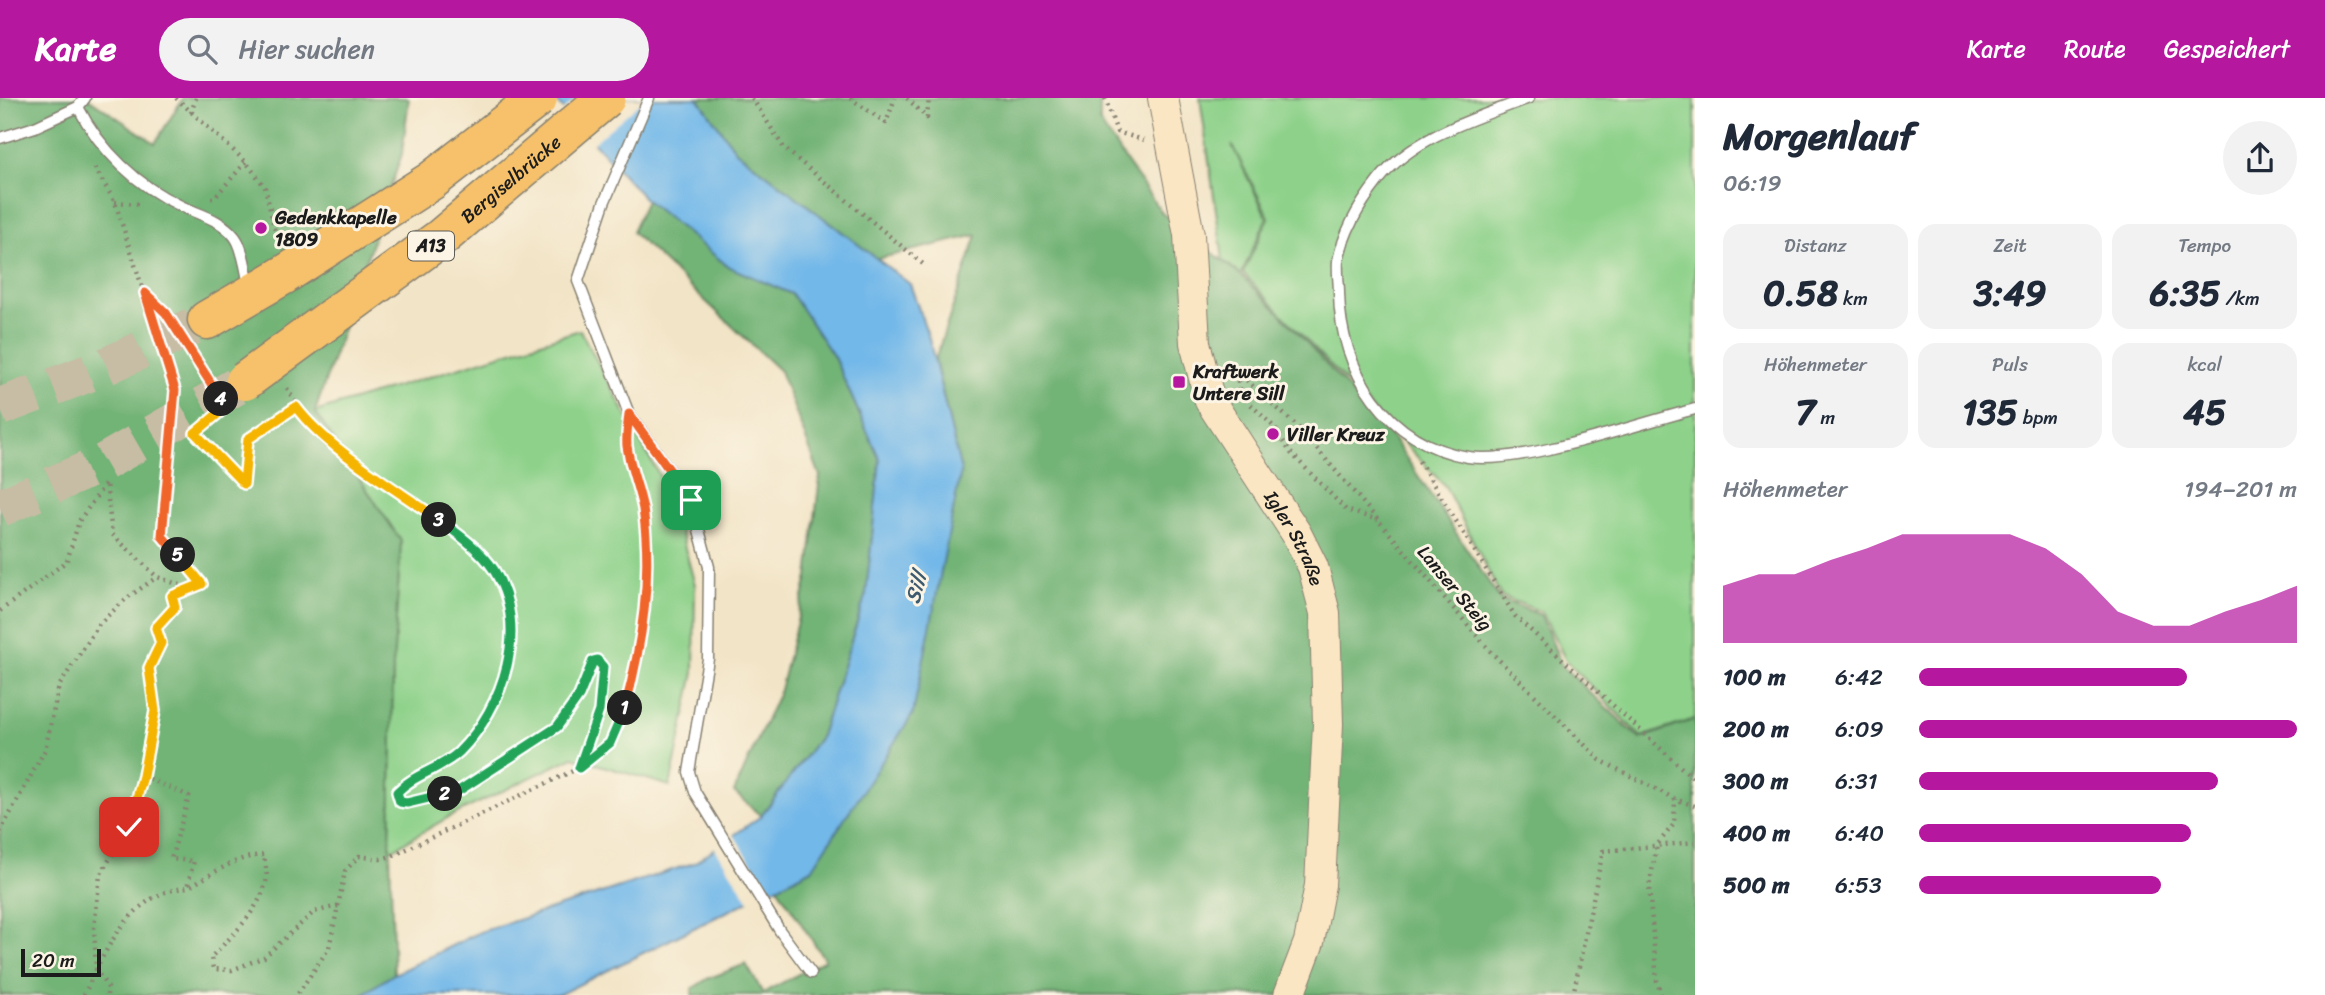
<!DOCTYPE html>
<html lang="de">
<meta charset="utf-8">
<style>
body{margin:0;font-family:Sriracha,sans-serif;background:#f2f2f3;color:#1f2937;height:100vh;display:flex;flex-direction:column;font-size:26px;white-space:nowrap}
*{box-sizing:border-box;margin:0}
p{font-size:23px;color:#747a83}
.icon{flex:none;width:38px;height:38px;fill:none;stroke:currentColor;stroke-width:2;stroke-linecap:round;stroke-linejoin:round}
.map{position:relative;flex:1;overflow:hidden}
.details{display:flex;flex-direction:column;background:#fff;width:630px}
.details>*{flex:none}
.scale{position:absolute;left:21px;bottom:18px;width:80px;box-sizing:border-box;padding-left:7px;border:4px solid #1c1c1c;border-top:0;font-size:19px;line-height:24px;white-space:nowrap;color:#1c1c1c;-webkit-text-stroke:5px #fcf5e5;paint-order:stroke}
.pin{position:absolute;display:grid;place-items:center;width:60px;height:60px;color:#fff;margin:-30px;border-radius:14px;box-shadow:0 4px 10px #0006}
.km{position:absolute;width:35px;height:35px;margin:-18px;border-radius:50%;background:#222;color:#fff;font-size:19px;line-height:35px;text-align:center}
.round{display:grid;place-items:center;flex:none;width:74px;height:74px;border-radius:37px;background:#f2f2f3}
.summary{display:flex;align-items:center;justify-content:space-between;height:119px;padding:0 28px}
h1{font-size:38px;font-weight:700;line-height:52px}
.metrics{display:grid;grid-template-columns:repeat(3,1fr);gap:10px;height:119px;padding:7px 28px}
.metrics div{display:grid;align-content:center;border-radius:18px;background:#f2f2f3;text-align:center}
.metrics b{font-size:35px;font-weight:700}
.metrics small{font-size:19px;font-weight:400}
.metrics p{font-size:19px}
.chart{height:196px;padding:14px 28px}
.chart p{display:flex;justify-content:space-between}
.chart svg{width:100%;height:126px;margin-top:7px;fill:#b5179e;opacity:.7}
ul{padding:0 28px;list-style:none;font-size:23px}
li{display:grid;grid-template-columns:112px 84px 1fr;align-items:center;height:52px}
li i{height:18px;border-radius:9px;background:#b5179e}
header{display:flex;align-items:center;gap:42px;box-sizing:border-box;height:98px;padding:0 35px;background:#b5179e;color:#fff}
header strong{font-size:33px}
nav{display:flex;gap:38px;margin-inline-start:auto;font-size:24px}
.search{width:490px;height:63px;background:#f2f2f3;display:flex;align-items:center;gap:18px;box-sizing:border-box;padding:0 24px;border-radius:38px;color:#747a83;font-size:26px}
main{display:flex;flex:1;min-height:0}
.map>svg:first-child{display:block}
</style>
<header>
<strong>Karte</strong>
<div class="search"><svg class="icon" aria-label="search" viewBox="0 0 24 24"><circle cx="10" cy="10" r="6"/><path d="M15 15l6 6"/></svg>Hier suchen</div>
<nav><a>Karte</a><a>Route</a><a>Gespeichert</a></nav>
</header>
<main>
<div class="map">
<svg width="1695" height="897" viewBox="0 0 1695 897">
<rect width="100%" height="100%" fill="#fcf5e5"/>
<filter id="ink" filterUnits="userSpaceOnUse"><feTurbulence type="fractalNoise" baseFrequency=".0143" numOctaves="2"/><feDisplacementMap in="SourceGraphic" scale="14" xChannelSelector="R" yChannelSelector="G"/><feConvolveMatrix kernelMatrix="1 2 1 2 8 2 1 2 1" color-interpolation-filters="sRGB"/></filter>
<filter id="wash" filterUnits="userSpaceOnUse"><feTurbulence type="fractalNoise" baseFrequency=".00686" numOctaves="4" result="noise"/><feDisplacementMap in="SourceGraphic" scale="28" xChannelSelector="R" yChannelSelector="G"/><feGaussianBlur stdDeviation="1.57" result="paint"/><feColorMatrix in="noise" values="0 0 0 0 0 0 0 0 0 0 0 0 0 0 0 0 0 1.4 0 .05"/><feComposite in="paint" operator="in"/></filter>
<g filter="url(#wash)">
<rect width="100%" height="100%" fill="#f2e4c6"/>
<path fill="#8dd18a" stroke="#547653" stroke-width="2" d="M1200,0h495v621l-54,18 -75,-76 -24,-49 -41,-16 -56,-110 -202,-213 26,-56 -37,-72 35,73 -26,57 -18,-15z
M580,232l91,167 24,88 -1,88 -24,113 -97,-29 -124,60 -59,34 3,-185 8,-125 -86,-129z"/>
<path fill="#72b376" stroke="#476849" stroke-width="2" d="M0,0h88l67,45 28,-45h226l-7,56 -87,258 86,129 -8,125 -3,185 4,123 -33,21h-361z
M698,0h402v25l62,90 79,62 40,39 112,124 107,161 41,16 21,51 78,73 55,-20v276h-1003v-6l15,-10 39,-15 17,29 62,-33 -48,-73 35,-18 149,-397 -26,-112 42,-125 -100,24 -141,-108z
M646,102l83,67 63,27 42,63 46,103 -14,134 -45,142 -60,80 -27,-24 46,-102 28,-113 12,-101 -40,-105 -148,-139z"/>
<path fill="#72b8e9" stroke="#476a82" stroke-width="2" d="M553,0h145l38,53 174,133 19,54 32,133 -48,243 -101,155 -35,18 -219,108h-197l33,-21 86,-42 214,-69 67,-47 60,-80 45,-142 14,-134 -46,-103 -42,-63 -63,-27 -83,-67z"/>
<path fill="#f2e4c6" d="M577,0h69l-55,47 -30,-33z
M732,734l39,62 -20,10 -38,-59z"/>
</g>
<g filter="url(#ink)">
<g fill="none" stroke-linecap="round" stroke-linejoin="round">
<path stroke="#c7bca4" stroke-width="38" stroke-dasharray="38 19" stroke-linecap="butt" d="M0,309l102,-39 105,-48
M0,410l101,-44 144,-83"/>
<defs>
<path id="lane" d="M85,0l-7,9c22,43 59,79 103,99 19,9 40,13 54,31 9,12 11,37 15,52
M649,0l-45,105 -26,78 51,133 62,86 18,67 -1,92 -19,113 6,20 85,139 31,42
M1529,0c-52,20 -116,38 -151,83 -19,24 -34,51 -40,80 -1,10 1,22 1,32 1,78 48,151 129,164 53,8 172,-34 227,-48
M0,40l35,-11 43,-20"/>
<g id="secondary">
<path id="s1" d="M1163,0l26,137 6,108 15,58 86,132 17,34 12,46 3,111 -8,161 -11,57 -20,53"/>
</g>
<path id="highway" d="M207,222l77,-45"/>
</defs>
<use href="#lane" stroke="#878071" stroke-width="13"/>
<use href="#secondary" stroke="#878071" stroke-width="32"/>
<use href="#highway" stroke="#878071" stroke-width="41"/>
<path stroke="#878071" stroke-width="4.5" stroke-dasharray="2 5" stroke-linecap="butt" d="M176,0l70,64 19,25 12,54
M752,0l32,50 139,116
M850,0l36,25 9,-25
M907,0l20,20 2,-20
M1105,0l12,34 27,8
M191,15l5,-15
M211,100h3l32,-36
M115,104l23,2
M145,195l29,32
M188,250l24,36
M1231,268l68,62 192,224 109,108 75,39 20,7
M1236,276l6,22 32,31 17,26 55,57 32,10
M287,290l18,32 177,135c48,61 30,148 -25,199 -16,15 -37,23 -56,33l-4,5 3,10 7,1 53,-13 85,-53 24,-24 20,-46 8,-7 5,7 -3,44 -20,57
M226,309l-31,27 49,50 4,-45 48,-32
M1419,363l96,155 180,164
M0,513l67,-50 12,-40 27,-38 6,51 45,43 32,11 13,-4 -40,-48 13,-146 -60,-188 -22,-37
M143,678l46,20 -18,63 23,2 -7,26
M0,734l45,-82 14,-64 40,-62 28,-26 30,-21
M338,808l7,-35 14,-15 21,3 12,-3 187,-88 31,-25 14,-30 13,-49 7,-46 3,-65 -4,-44 -16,-65
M84,897c18,-38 38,-84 79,-102 10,-4 21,-4 31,-9 23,-13 44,-28 70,-29 1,9 4,19 2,27 -7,29 -35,55 -55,75l2,12 19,1 32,-13 50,-45 24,-6 -9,42 -32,47
M107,897l1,-7 -12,-18 -2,-42 6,-53 29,-48 14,-51 12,-65 -6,-43 12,-25 -5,-15 19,-21 -3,-11 16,-8
M1573,897l30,-144 92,-9
M1661,897l-4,-14 -8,-94 8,-42 17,-21 1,-25"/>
<use href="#lane" stroke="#fff" stroke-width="10"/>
<use href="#secondary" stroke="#fbe6c4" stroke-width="30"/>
<use href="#highway" stroke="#f6c16b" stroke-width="38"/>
<defs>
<g id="highway-bridge">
<path d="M284,177l147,-94 107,-83"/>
<path id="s2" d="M245,283l197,-144 164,-139"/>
</g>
</defs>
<use href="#highway-bridge" stroke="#878071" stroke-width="41" stroke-linecap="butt"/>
<use href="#highway-bridge" stroke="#f6c16b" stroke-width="38"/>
</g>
</g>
<g fill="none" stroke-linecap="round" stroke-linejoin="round" filter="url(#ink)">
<defs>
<path id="split-1" d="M625,610c17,-64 28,-132 18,-199 -4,-21 -13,-41 -16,-63 -1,-10 1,-22 2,-32l62,86"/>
<path id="split-2" d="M445,696l15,-4 97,-63 22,-31 14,-35 4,-1 6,7 -4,44 -20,57 31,-25 15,-35"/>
<path id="split-3" d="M439,422c19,14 42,30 55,50 36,58 10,137 -35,182 -18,17 -45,22 -62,40l3,10 7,1 38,-9"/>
<path id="split-4" d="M221,301l5,8 -31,26 49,51 4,-45 48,-32c31,42 99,81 143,113"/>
<path id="split-5" d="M178,457l-16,-19 13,-146 -30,-97 21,20 55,86"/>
<path id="split-6" d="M129,729l14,-51 12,-65 -6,-43 12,-25 -5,-15 19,-21 -3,-11 30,-12 -24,-29"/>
</defs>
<use href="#split-1" stroke="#fff" stroke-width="14"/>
<use href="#split-2" stroke="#fff" stroke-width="14"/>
<use href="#split-3" stroke="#fff" stroke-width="14"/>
<use href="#split-4" stroke="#fff" stroke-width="14"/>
<use href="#split-5" stroke="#fff" stroke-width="14"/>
<use href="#split-6" stroke="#fff" stroke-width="14"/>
<use href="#split-1" stroke="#f0652b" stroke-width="9"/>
<use href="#split-2" stroke="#22a559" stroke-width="9"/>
<use href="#split-3" stroke="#22a559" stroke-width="9"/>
<use href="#split-4" stroke="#f5b400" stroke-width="9"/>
<use href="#split-5" stroke="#f0652b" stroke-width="9"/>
<use href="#split-6" stroke="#f5b400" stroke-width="9"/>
</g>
<g fill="#b5179e" stroke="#fcf5e5" stroke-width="2.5">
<circle cx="261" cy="130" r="7"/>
<rect x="1172" y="277" width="14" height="14" rx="3.5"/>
<circle cx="1273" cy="336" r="7"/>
</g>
<g text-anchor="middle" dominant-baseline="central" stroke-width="6" stroke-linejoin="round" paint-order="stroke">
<rect fill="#fcf5e5" stroke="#5f5d58" stroke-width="2" x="408" y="133.5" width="46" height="29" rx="5"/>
<g font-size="18" font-weight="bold" fill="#1c1c1c">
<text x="431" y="148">A13</text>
</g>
<g font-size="19" fill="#1c1c1c" stroke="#fcf5e5">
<text stroke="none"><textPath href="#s2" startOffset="334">Bergiselbrücke</textPath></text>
<text stroke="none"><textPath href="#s1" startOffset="469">Igler Straße</textPath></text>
<text transform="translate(1455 490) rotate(50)">Lanser Steig</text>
</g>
<g font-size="19" font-weight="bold" fill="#1c1c1c" stroke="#fcf5e5" text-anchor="start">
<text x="275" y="119">Gedenkkapelle<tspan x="275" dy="22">1809</tspan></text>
<text x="1193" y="273">Kraftwerk<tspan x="1193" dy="22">Untere Sill</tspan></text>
<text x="1287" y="336">Viller Kreuz</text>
</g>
<g font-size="21" font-style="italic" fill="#3e5a6e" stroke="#fcf5e5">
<text transform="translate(916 490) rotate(-74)">Sill</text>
</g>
</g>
</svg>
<div class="scale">20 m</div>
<div class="pin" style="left:691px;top:402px;background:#1e9e55"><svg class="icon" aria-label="arrive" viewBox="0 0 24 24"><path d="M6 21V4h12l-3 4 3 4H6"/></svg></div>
<div class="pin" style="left:129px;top:729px;background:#d93025"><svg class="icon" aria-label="check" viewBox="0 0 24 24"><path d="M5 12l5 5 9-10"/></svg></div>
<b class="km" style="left:625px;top:610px">1</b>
<b class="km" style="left:445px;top:696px">2</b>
<b class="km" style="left:439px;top:422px">3</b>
<b class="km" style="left:221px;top:301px">4</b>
<b class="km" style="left:178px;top:457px">5</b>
</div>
<section class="details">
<div class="summary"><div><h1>Morgenlauf</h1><p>06:19</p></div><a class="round"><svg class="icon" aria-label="share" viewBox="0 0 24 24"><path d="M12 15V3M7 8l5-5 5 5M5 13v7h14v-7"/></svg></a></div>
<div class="metrics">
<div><p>Distanz</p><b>0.58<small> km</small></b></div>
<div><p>Zeit</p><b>3:49</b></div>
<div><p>Tempo</p><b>6:35<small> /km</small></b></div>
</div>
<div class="metrics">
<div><p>Höhenmeter</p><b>7<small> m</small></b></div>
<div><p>Puls</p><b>135<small> bpm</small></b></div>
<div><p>kcal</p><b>45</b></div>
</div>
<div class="chart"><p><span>Höhenmeter</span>194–201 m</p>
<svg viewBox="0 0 160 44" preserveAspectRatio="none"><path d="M0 44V24L10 20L20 20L30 15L40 11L50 6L60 6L70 6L80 6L90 11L100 20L110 33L120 38L130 38L140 33L150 29L160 24V44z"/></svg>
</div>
<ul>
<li><b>100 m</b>6:42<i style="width:71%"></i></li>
<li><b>200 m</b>6:09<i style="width:100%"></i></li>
<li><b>300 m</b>6:31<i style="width:79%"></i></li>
<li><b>400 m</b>6:40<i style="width:72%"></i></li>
<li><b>500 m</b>6:53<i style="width:64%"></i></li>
</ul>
</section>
</main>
